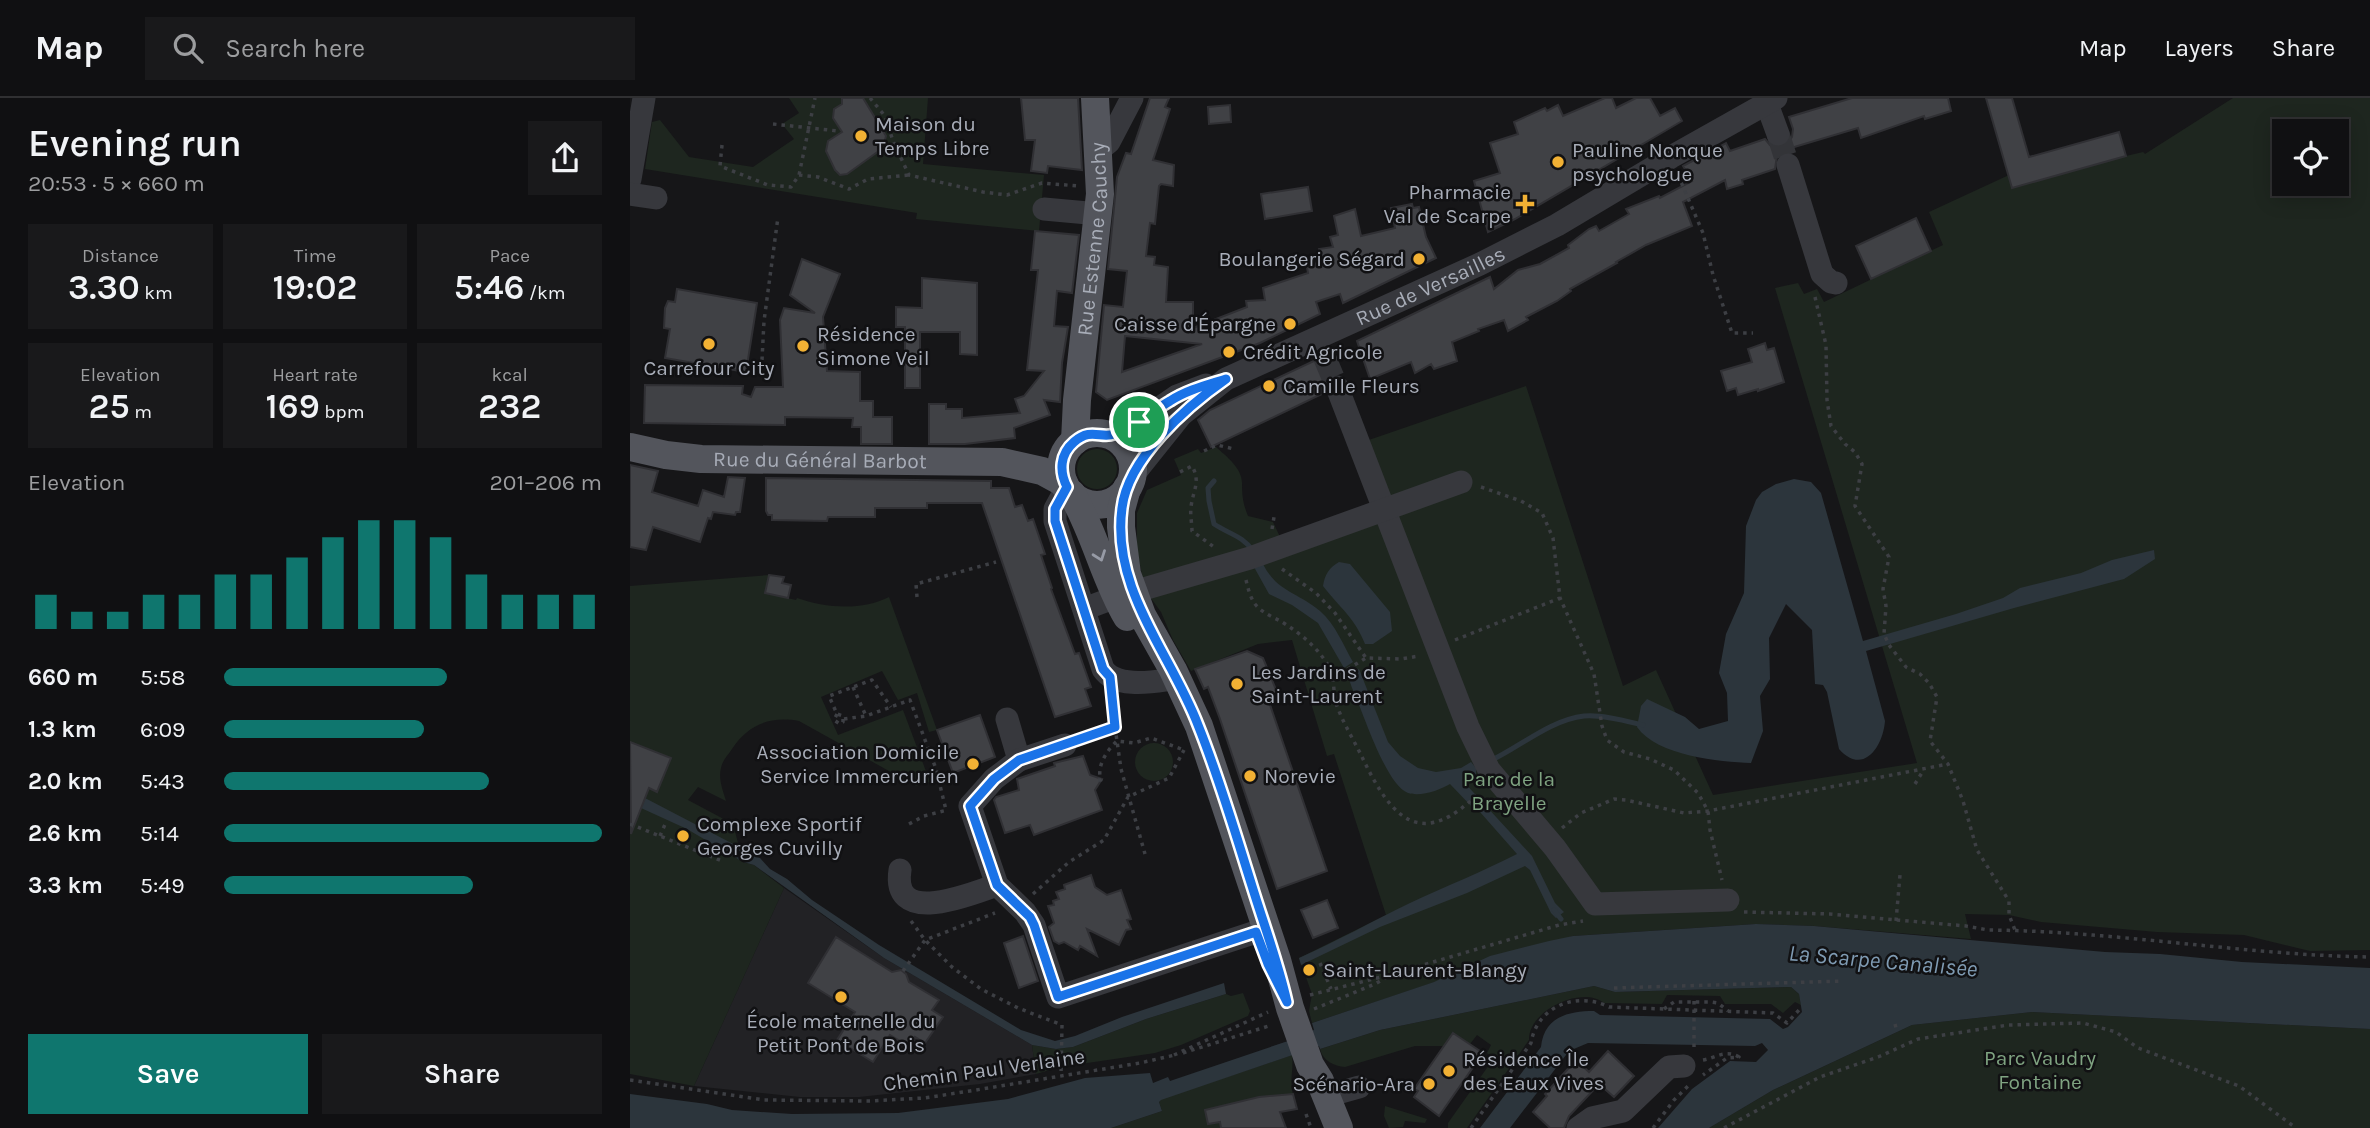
<!DOCTYPE html>
<meta charset="utf-8">
<style>
body{margin:0;font-family:Karla,sans-serif;background:#19191b;color:#f1f3f6;height:100vh;display:flex;flex-direction:column;font-size:26px;white-space:nowrap}
*{box-sizing:border-box;margin:0}
p{font-size:23px;color:#9c9d9f}
.icon{flex:none;width:38px;height:38px;fill:none;stroke:currentColor;stroke-width:2;stroke-linecap:round;stroke-linejoin:round}
.map{position:relative;flex:1;overflow:hidden}
.drawer{display:flex;flex-direction:column;background:#101012;width:630px}
.drawer>*{flex:none}
.buttons{position:absolute;left:1642px;top:21px;display:grid;gap:14px}
.buttons a{display:grid;place-items:center;width:77px;height:77px;border-radius:0px;background:#101012;box-shadow:0 4px 18px #0003,0 0 0 2px #303032;font-size:35px}
.pin{position:absolute;display:grid;place-items:center;width:60px;height:60px;color:#fff;margin:-30px;border:4px solid #fff;border-radius:50%;box-shadow:0 2px 7px #0007}
.round{display:grid;place-items:center;flex:none;width:74px;height:74px;border-radius:0px;background:#19191b}
.summary{display:flex;align-items:center;justify-content:space-between;height:119px;padding:0 28px}
h1{font-size:38px;font-weight:600;line-height:52px}
.stats{display:grid;grid-template-columns:repeat(3,1fr);gap:10px;height:119px;padding:7px 28px}
.stats div{display:grid;align-content:center;border-radius:0px;background:#19191b;text-align:center}
.stats b{font-size:35px;font-weight:600}
.stats small{font-size:19px;font-weight:400}
.stats p{font-size:19px}
.chart{height:196px;padding:14px 28px}
.chart p{display:flex;justify-content:space-between}
.chart svg{width:100%;height:126px;margin-top:7px;stroke:#0f766e;stroke-width:6}
.button{display:flex;gap:14px;margin-top:auto;padding:14px 28px}
.button a{flex:1;height:80px;border-radius:0px;background:#0f766e;color:#fff;font-size:28px;font-weight:600;line-height:80px;text-align:center}
.button a+a{background:#19191b;color:#f1f3f6}
ul{padding:0 28px;list-style:none;font-size:23px}
li{display:grid;grid-template-columns:112px 84px 1fr;align-items:center;height:52px}
li i{height:18px;border-radius:9px;background:#0f766e}
header{display:flex;align-items:center;gap:42px;box-sizing:border-box;height:98px;padding:0 35px;background:#101012;border-bottom:2px solid #303032}
header strong{font-size:33px}
nav{display:flex;gap:38px;margin-inline-start:auto;font-size:24px}
.search{width:490px;height:63px;background:#19191b;display:flex;align-items:center;gap:18px;box-sizing:border-box;padding:0 24px;border-radius:0px;color:#9c9d9f;font-size:26px}
main{display:flex;flex:1;min-height:0}
.map>svg:first-child{display:block}
</style>
<header>
<strong>Map</strong>
<div class="search"><svg class="icon" aria-label="search" viewBox="0 0 24 24"><circle cx="10" cy="10" r="6"/><path d="M15 15l6 6"/></svg>Search here</div>
<nav><a>Map</a><a>Layers</a><a>Share</a></nav>
</header>
<main>
<section class="drawer">
<div class="summary"><div><h1>Evening run</h1><p>20:53 · 5 × 660 m</p></div><a class="round"><svg class="icon" aria-label="share" viewBox="0 0 24 24"><path d="M12 15V3M7 8l5-5 5 5M5 13v7h14v-7"/></svg></a></div>
<div class="stats">
<div><p>Distance</p><b>3.30<small> km</small></b></div>
<div><p>Time</p><b>19:02</b></div>
<div><p>Pace</p><b>5:46<small> /km</small></b></div>
</div>
<div class="stats">
<div><p>Elevation</p><b>25<small> m</small></b></div>
<div><p>Heart rate</p><b>169<small> bpm</small></b></div>
<div><p>kcal</p><b>232</b></div>
</div>
<div class="chart"><p><span>Elevation</span>201–206 m</p>
<svg viewBox="0 0 160 44" preserveAspectRatio="none"><path d="M5 44V32M15 44V38M25 44V38M35 44V32M45 44V32M55 44V25M65 44V25M75 44V19M85 44V12M95 44V6M105 44V6M115 44V12M125 44V25M135 44V32M145 44V32M155 44V32"/></svg>
</div>
<ul>
<li><b>660 m</b>5:58<i style="width:59%"></i></li>
<li><b>1.3 km</b>6:09<i style="width:53%"></i></li>
<li><b>2.0 km</b>5:43<i style="width:70%"></i></li>
<li><b>2.6 km</b>5:14<i style="width:100%"></i></li>
<li><b>3.3 km</b>5:49<i style="width:66%"></i></li>
</ul>
<div class="button"><a>Save</a><a>Share</a></div>
</section>
<div class="map">
<svg width="1740" height="1030" viewBox="0 0 1740 1030">
<rect width="100%" height="100%" fill="#161618"/>
<path fill="#222225" d="M154,790l100,70 148,87 4,29 -56,10 -121,13h-59l-106,-11z"/>
<path fill="#1e261f" fill-rule="evenodd" d="M159,0h139l-5,66 121,11 -5,56 -123,-12 1,-6 -272,-44 7,-47 8,-2 29,37 64,10 41,-28 -12,-15 17,-11z
M1603,0h137v852l-60,1 -66,-16 -87,-3 -116,-10 -32,-7 -44,-1 6,25 -157,-13 -58,-2 -183,12 -261,87 -3,-12 3,-17 -13,-36 87,-43 -52,-161 -7,2 -35,-116 -34,4 -67,27 -18,-31 -12,-28 -16,-22 -8,-40v-37l10,-23 34,-15 -7,-16 24,-10 3,4 15,-6c10,9 26,21 26,36 0,13 1,21 6,33l25,6 7,15 94,-34 -11,-61 163,-56 97,300 33,-16 57,125 204,-32 -142,-475 23,-5 6,11 13,-5 7,13 119,-57 -14,-33 80,-37 3,13 114,-32 17,-4 2,2zM1654,33h52v53h-52z
M447 371a20 20 0 1 1 40 0a20 20 0 1 1-40 0Z
M139,477l-4,18 31,7 1,-2c28,10 65,13 92,-1l48,133 -8,2 -12,-39 -19,7 -16,-29 -61,26 17,38 65,-25 27,72 -14,4 -117,-65c-28,-5 -51,3 -67,28 -4,6 -10,12 -11,19 -3,11 2,22 5,33l-28,-14 -10,13 45,24 10,38 11,3 30,23 -90,198 -64,-12v-488z
M505 664a19 19 0 1 1 38 0a19 19 0 1 1-38 0Z
M964,888l21,6 176,-5 8,7 2,11 -6,-3 -12,11 -12,-9h-46l-5,-8 -53,-1 -5,9 -58,-1c-23,-18 -76,8 -75,37l-62,88h-19v-5l46,-65 -7,-5 4,-8 -14,-10 -7,9 -16,-11 -10,13h-29l-70,21c-11,-1 -22,-6 -25,-18l60,-19z
M613,895l7,18 -2,5 -67,29 -26,8 -88,13 -7,-3 -6,2 -1,4 -17,5 -4,-29 24,4 17,-2 73,-28 80,-25 5,2z
M1402,914l338,17v99h-661l64,-38 139,-65z
M662,957c2,14 -3,26 1,39l-88,16 4,14 13,-2 5,6h-116l51,-17 -3,-9 2,-3z
M755,1008l42,13 -2,4 -20,-2 -2,6 -14,1 -5,-12z"/>
<path fill="#2c353c" d="M1164,381l17,3 10,11 42,148 93,-27 47,-16 17,-10 61,-15 31,-13 42,-10 1,9 -31,20 -110,29 -148,43 19,70c-2,26 -22,55 -46,28l-12,-57 -4,-7 -8,-1 -3,-54 -26,-26 -17,34 1,41 -10,17 3,35 -12,32c-31,-1 -94,-7 -114,-36l4,-21 6,-7 38,18 14,12 29,-8 -1,-28 -8,-20 7,-39 18,-41 2,-67 10,-26 6,-8 14,-8z
M632,464c14,30 36,30 58,49 16,14 23,34 33,51l-9,6 -26,-45 -26,-18 -23,-11 -15,-27z
M709,464l11,2 40,48 2,19 -19,13h-8c-10,-26 -25,-36 -42,-58 2,-12 6,-18 16,-24z
M729,571l29,73 12,14 18,12 18,4 25,-4 10,-6 5,6v6l-14,6 70,76 23,47 9,9 -8,6 -5,-5 -21,-43 -5,-4 -58,27 -87,34 -79,38 -2,-7c38,-17 74,-37 111,-55 36,-17 72,-31 107,-49l-37,-42 -8,-5 -22,-23c-10,6 -29,13 -42,9 -23,-9 -45,-82 -56,-105l-4,-12z
M15,700l115,60 10,11 17,10 25,21 67,45 142,85 34,11 20,-5 47,-19 102,-34 2,11 -80,25 -73,28 -17,2 -24,-4 -148,-87 -130,-93 -11,-3 -56,-33 -46,-21z
M1126,826l58,2 291,26 55,2 82,8 128,6v61l-338,-17 -120,13 -139,65 -64,38h-51l34,-39 38,-28 26,1 12,-12 -6,-7 -7,3 -167,-3 -19,8 -59,77h-30l61,-81c3,-30 27,-36 53,-36l6,4 170,4 13,10 5,-2 14,-15 -3,-18 -8,-7 -176,5 -21,-6 -214,44 -60,19 -1,-3 -158,54 -2,2 3,9 -51,17h-481v-34l77,10 25,6 60,4 106,-1 110,-14 77,-21 65,-5 3,10 15,-6 2,4 118,-40 26,-11 -2,-7 122,-41 56,-26 59,-15 24,-5z"/>
<g fill="none" stroke-linecap="round" stroke-linejoin="round">
<path stroke="#2c353c" stroke-width="5" d="M584,383l-6,7 1,13 5,23c15,10 29,12 39,27
M860,663c30,-14 60,-41 94,-45 16,-2 42,5 59,9
M924,812l7,9"/>
</g>
<path fill="#404145" stroke="#303034" stroke-width="2" fill-rule="evenodd" d="M212,0h21l23,38 -3,12 -36,26 -7,1 -5,-5 -9,-19 2,-10 14,-9 -9,-14 1,-9 8,-5z
M391,0h57l4,72 -34,-4 -1,7 -16,-2 4,-31h-10z
M520,0h19l-4,9 5,2 -17,51 21,5 -1,21 -12,-2 -2,2 -4,38 -5,-1 -4,33 9,1 -1,8 14,2 -2,35h27v26l54,-21 -1,-6 19,-1 -2,-12 45,-15 -1,-6 8,-1 5,-11 -1,-6 14,-2 -3,-10 8,-2 -4,-19 21,-7 6,27 34,-8 -4,-20 21,-4 1,4 6,-1 7,30 10,21 -93,45 -3,-9 -24,8 4,12 -60,29 -153,57 -11,-8 8,-87 19,2 4,-36 -19,-2 9,-92 9,-24 5,1zM495,238l38,4 39,4 -80,28z
M975,0h7l4,10 20,-10h14l10,18 15,-8 7,13 -167,98 -27,13 -14,-51 26,-8 -10,-30 28,-9 -4,-12 31,-14 2,3 11,-6 5,11z
M1222,0h96l3,13 -26,8 -1,-3 -63,22 -3,-10 -67,20 1,4h-7l-8,4 -2,13 -33,11 1,4 -16,5 -2,-9 -42,22 9,24 -46,19 -30,17 1,1 -47,26 1,2 -14,10 -31,16 2,3 -20,11 -4,-11 -26,9 1,2 -27,11 5,19 -23,8 -3,-5 -16,9 -4,-11 -41,17 -13,-38 133,-64 4,12 24,-19 22,-6 29,-16 -1,-3 21,-16 7,-3 3,5 30,-17 -3,-5 33,-13 1,2 32,-17 -9,-15 43,-23 4,8 35,-12 5,6 12,2 6,-4 4,-6 1,-8 -4,-12z
M1356,0h26l17,59 90,-25 7,24 -114,32z
M600,7l1,17 -22,2 -1,-17z
M678,89l4,24 -47,8 -4,-25z
M1286,120l15,33 -60,28 -15,-33z
M405,133l44,4 -7,58 -15,-2 -3,35 14,1 -6,36 -2,39 -16,-2 6,15 -36,13 1,10 -50,6h-36v-40h17v5h16v9l58,-5 -5,-14 9,-3 20,-25 -17,-1 11,-100h-7z
M172,161l38,15 -17,43 4,54 33,1v29h13v16h19v27h-31v-17h-9l1,-9 -68,-1v8l-141,-2 1,-38 98,1 -1,8 9,3 4,-10h28l-3,-67 4,-12 31,5 -25,-18z
M292,180l55,5v72l-17,-1v-22h-40v56h-15v-61h-9v-20l26,1z
M47,191l80,14 -11,69 -81,-14 5,-29 -6,-1 1,-20 3,-7 7,1z
M1135,245l2,7 7,-2 10,34 -26,9v-2l-20,6 -2,-7 -9,3 -6,-20 31,-9 -4,-13z
M703,254l6,21 -8,1 -5,5 -3,7 1,7 -113,54 -13,-27 12,-10z
M0,367l28,6 -6,21 46,14 5,-16 21,7 4,-20 17,1 -5,34h-4l-1,3 -22,-3 -2,7 -3,-1 -8,24 -47,-15 -7,23 -16,-3z
M136,380l225,3v7h18l6,19 7,-2 6,16 5,-2 12,35 -4,1 11,33 -1,1 24,65 4,-1 12,34 -6,2 6,17 -36,11 -73,-214h-55v5h-52v9h-47l-1,4 -55,-1v-5h-4l-2,-4z
M139,477l15,2 -2,6 9,2 -3,13 -23,-5z
M617,553l16,7 16,39 -10,5 58,169 -50,18 -57,-170 -12,-32 -4,2 -9,-20z
M350,617l15,42 -42,16 -16,-43z
M0,644l41,16 -14,34 -8,-4 -18,46z
M453,658l7,19 12,4 -7,11 7,20 -68,25 -4,-10 -25,8 -11,-33 2,-3 23,-7 -2,-11 38,-13 -1,-3z
M461,777l4,12 12,8 14,-5 10,29 -4,1 4,9 -5,1 -7,15 -32,-16 10,27 -17,-10 -2,4 -14,-8 -5,2 -5,-3 -5,-14 5,-4 -6,-17 6,-1 -1,-4 6,-2 -3,-7 9,-3 -1,-4z
M697,802l11,28 -25,10 -12,-28z
M393,838l15,45 -19,7 -15,-45z
M206,839l56,35 9,-2 5,4 3,8 30,18 -7,10 11,7 -18,26 -10,-6 -5,10 -20,-12 -17,27 -36,-22 18,-28 -47,-29z
M823,935l30,20 -44,63 -25,-19 4,-6 -4,-2z
M978,953l26,25 -20,21 -15,-13 -30,32 -5,12h-14l-17,-16 14,-16 -2,-2 31,-34 13,12z
M663,996l4,15 -17,3 6,16h-65l-1,-6 -12,2 -3,-14 54,-13z"/>
<g fill="none" stroke-linecap="round" stroke-linejoin="round">
<path stroke="#333438" stroke-width="23" stroke-dasharray="23 11" stroke-linecap="butt" d="M1148,36l10,31
M694,258l13,31"/>
<path stroke="#3d3f44" stroke-width="3.5" stroke-dasharray="3.5 5" stroke-linecap="butt" d="M240,0l15,18 8,25 16,34 74,17 24,3 35,-12 36,3
M143,26l65,7
M92,47l-2,21 48,19 23,2 8,-12 16,-77
M169,77l19,2 31,12 19,-10 41,-4
M1048,77l25,58 10,42 19,58h21
M1185,199l11,48 1,55 4,26 14,18 10,8 7,12 -7,42 34,51 -6,32 3,17 -2,28 5,11 17,22 14,7 9,9 8,14 -7,44 18,23 15,37 14,49 32,51v14l6,15
M132,262l2,-39 14,-104
M574,353l13,-6 17,4
M550,374l12,-6c9,16 1,24 -1,41 -1,8 1,17 1,24l22,16
M851,389l40,14 21,12 11,25 7,60 34,76 8,52 5,14 17,12 26,7 24,11 24,23 10,18 2,19 12,50
M642,431l2,-12
M652,471l34,24 19,20 31,45 35,1 18,-3
M616,482c2,8 4,17 9,24 7,9 18,13 27,18 19,12 34,24 46,43 8,14 4,28 9,41 7,19 18,36 26,53 30,62 59,91 117,33
M287,499l-1,-13 80,-22
M825,542l105,-42
M703,580l33,-20
M223,589l13,29
M207,616l-3,6 6,4 3,-2v-6l-6,-2 -8,-18 43,-16 19,27
M214,621l22,-3 44,-16 26,69 10,41
M485,629l6,42 24,85
M453,641l32,-12 -3,-27
M468,682h3c-5,-13 6,-30 16,-39l17,2 17,-5 33,12
M1285,686l8,-13
M0,726l92,37
M279,726l15,-8 23,-6
M932,730l19,-15 33,-14 12,1 58,13 24,-2 240,-47
M30,738l6,-14
M403,796l36,-32 35,-22 24,-43 41,-19 15,-28
M1114,814l86,2 136,12 22,4c128,1 255,25 382,27
M281,823l14,19 27,27 29,22 37,19 44,17 -1,51
M1266,823l4,-46
M690,865l11,26
M273,873l22,-31 70,-27
M984,890l229,-7
M680,897l79,-20 170,-50 24,-4
M1064,903v47
M684,911l61,-25 12,-7
M1034,911l10,-7h37l7,1 10,8
M1265,926l2,8
M553,955l89,-28
M544,957l94,-43
M1073,962c13,-2 22,-11 36,-3l-12,1 -24,17
M0,982l134,20 106,1 54,-3 46,-7 170,-28 35,-8
M676,1016l5,14
M841,1030l60,-85c6,-37 46,-52 78,-36l164,6 14,10 12,-13
M1023,1030l21,-28 14,-14
M1094,1030l96,-51 58,-20 40,-18 90,-14 75,-2 33,9 22,16 101,38 57,42"/>
<g stroke="#37383d" stroke-width="23">
<path d="M1137,6l11,30"/>
<path d="M469,52l10,-8 23,-44"/>
<path d="M1158,67l34,109 9,8 5,1"/>
<path d="M0,81l14,-81"/>
<path d="M0,96l26,4"/>
<path d="M414,111l55,5"/>
<path d="M707,289l131,340 21,43 66,78 40,56 133,-4"/>
<path d="M481,338l28,-14 38,-26 29,-11"/>
<path id="s1" d="M503,377l48,-60 45,-36 254,-115 77,-39 114,-68 105,-59"/>
<path d="M437,389l-12,22v12l48,148c12,18 44,14 63,11"/>
<path d="M454,511l32,-12 134,-39 211,-76"/>
<path d="M377,621l12,41 -25,19 -24,27 27,79 28,27 9,13 24,72 198,-65"/>
<path d="M389,662l46,-15"/>
<path d="M270,772c-9,58 71,24 97,15"/>
<path d="M697,998l32,-9"/>
<path d="M948,1030l14,-10 31,-7 46,-44 15,-1"/>
</g>
<g stroke="#53555c" stroke-width="28">
<circle cx="467" cy="371" r="36"/>
<path id="s2" d="M445,343l2,-41 23,-206 -5,-96"/>
<path id="s3" d="M0,349l36,8 35,4 301,3 40,9 22,12"/>
<path d="M497,390l-6,22v17l6,47 15,41 31,55 26,56 78,234 13,48 20,57 10,16 19,47"/>
<path d="M442,396c23,39 32,84 55,123"/>
</g>
</g>
<defs><path id="oneway-chevron" d="M-2-3.5L2.5 0L-2 3.5" fill="none" stroke-width="1.6" stroke-linecap="round" stroke-linejoin="round" transform="scale(1.75)"/></defs>
<use stroke="#979ba6" href="#oneway-chevron" transform="translate(470 458) rotate(70)"/>
<g fill="none" stroke-linecap="round" stroke-linejoin="round">
<defs>
<path id="route" d="M596,281c-40,28 -98,79 -104,129 -11,81 49,146 76,217 21,52 37,107 54,161 12,39 26,76 35,116l-19,-38 -12,-32 -198,65 -24,-72 -4,-8 -33,-32 -27,-79 24,-27 25,-19 96,-33 -5,-50 -7,-8 -48,-148v-12l12,-22c-8,-16 -7,-33 7,-45 17,-15 27,-3 40,-8 21,-7 37,-22 56,-33 17,-11 37,-16 56,-22z"/>
</defs>
<use href="#route" stroke="#fff" stroke-width="14"/>
<use href="#route" stroke="#1a73e8" stroke-width="9"/>
</g>
<g fill="#f2b134" stroke="#111113" stroke-width="2.5">
<circle cx="231" cy="38" r="7"/>
<circle cx="928" cy="64" r="7"/>
<path d="M891.5 95.5h7v7h7v7h-7v7h-7v-7h-7v-7h7z"/>
<circle cx="789" cy="161" r="7"/>
<circle cx="660" cy="226" r="7"/>
<circle cx="79" cy="246" r="7"/>
<circle cx="173" cy="248" r="7"/>
<circle cx="599" cy="254" r="7"/>
<circle cx="639" cy="288" r="7"/>
<circle cx="607" cy="586" r="7"/>
<circle cx="343" cy="666" r="7"/>
<circle cx="620" cy="678" r="7"/>
<circle cx="53" cy="738" r="7"/>
<circle cx="679" cy="872" r="7"/>
<circle cx="211" cy="899" r="7"/>
<circle cx="819" cy="973" r="7"/>
<circle cx="799" cy="986" r="7"/>
</g>
<g text-anchor="middle" dominant-baseline="central" stroke-width="5" stroke-linejoin="round" paint-order="stroke">
<g font-size="21" fill="#a8adb8" stroke="#111113" text-anchor="start">
<text x="245" y="26">Maison du<tspan x="245" dy="24">Temps Libre</tspan></text>
<text x="942" y="52">Pauline Nonque<tspan x="942" dy="24">psychologue</tspan></text>
<text x="881" y="94" text-anchor="end">Pharmacie<tspan x="881" dy="24">Val de Scarpe</tspan></text>
<text x="775" y="161" text-anchor="end">Boulangerie Ségard</text>
<text x="646" y="226" text-anchor="end">Caisse d'Épargne</text>
<text x="187" y="236">Résidence<tspan x="187" dy="24">Simone Veil</tspan></text>
<text x="613" y="254">Crédit Agricole</text>
<text x="79" y="270" text-anchor="middle">Carrefour City</text>
<text x="653" y="288">Camille Fleurs</text>
<text x="621" y="574">Les Jardins de<tspan x="621" dy="24">Saint-Laurent</tspan></text>
<text x="329" y="654" text-anchor="end">Association Domicile<tspan x="329" dy="24">Service Immercurien</tspan></text>
<text x="634" y="678">Norevie</text>
<text x="67" y="726">Complexe Sportif<tspan x="67" dy="24">Georges Cuvilly</tspan></text>
<text x="693" y="872">Saint-Laurent-Blangy</text>
<text x="211" y="923" text-anchor="middle">École maternelle du<tspan x="211" dy="24">Petit Pont de Bois</tspan></text>
<text x="833" y="961">Résidence Île<tspan x="833" dy="24">des Eaux Vives</tspan></text>
<text x="785" y="986" text-anchor="end">Scénario-Ara</text>
</g>
<g font-size="21" fill="#a8adb8" stroke="#111113">
<text stroke="none"><textPath href="#s2" startOffset="203">Rue Estenne Cauchy</textPath></text>
<text stroke="none"><textPath href="#s1" startOffset="359">Rue de Versailles</textPath></text>
<text stroke="none"><textPath href="#s3" startOffset="191">Rue du Général Barbot</textPath></text>
<text transform="translate(354 972) rotate(-8)">Chemin Paul Verlaine</text>
</g>
<g font-size="21" fill="#7fa381" stroke="#111113">
<text x="879" y="681">Parc de la<tspan x="879" dy="24">Brayelle</tspan></text>
<text x="1410" y="960">Parc Vaudry<tspan x="1410" dy="24">Fontaine</tspan></text>
</g>
<g font-size="23" font-style="italic" fill="#7f9bb3" stroke="#111113">
<text transform="translate(1253 863) rotate(5)">La Scarpe Canalisée</text>
</g>
</g>
</svg>
<div class="buttons">
<a><svg class="icon" aria-label="locate" viewBox="0 0 24 24"><circle cx="12" cy="12" r="6"/><path d="M12 2v4M12 18v4M2 12h4M18 12h4"/></svg></a>
</div>
<div class="pin" style="left:509px;top:324px;background:#1e9e55"><svg class="icon" aria-label="arrive" viewBox="0 0 24 24"><path d="M6 21V4h12l-3 4 3 4H6"/></svg></div>
</div>
</main>
